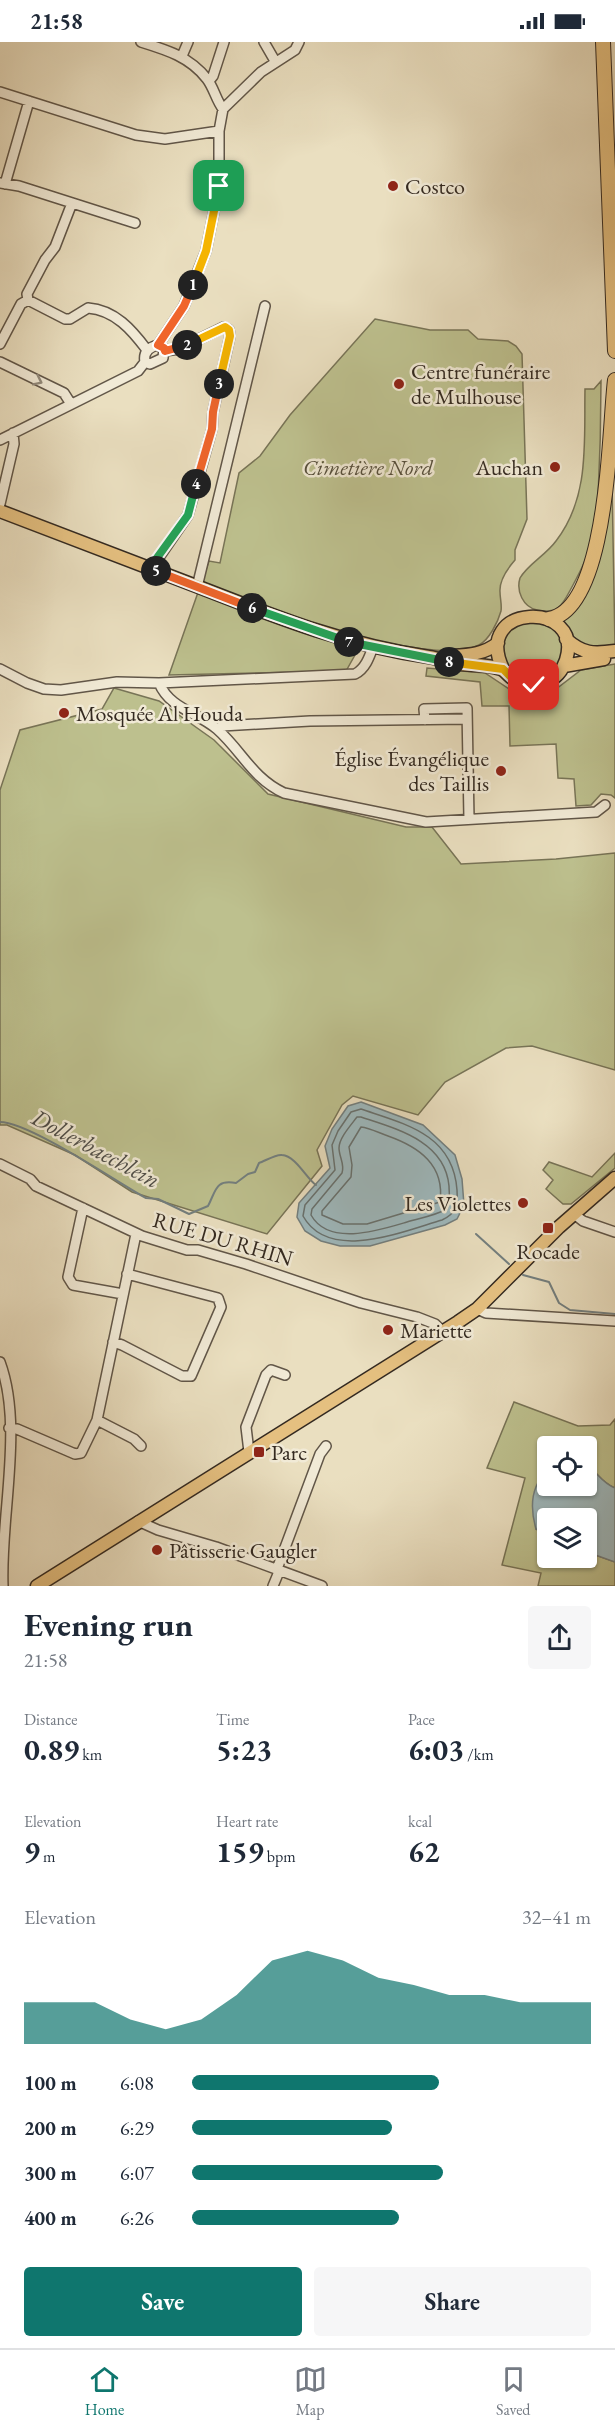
<!DOCTYPE html>
<meta charset="utf-8">
<style>
body{margin:0;font-family:"EB Garamond",serif;background:#f6f6f7;color:#1f2937;height:100vh;display:flex;flex-direction:column;font-size:22px;white-space:nowrap}
*{box-sizing:border-box;margin:0}
p{font-size:20px;color:#747a83}
.icon{flex:none;width:33px;height:33px;fill:none;stroke:currentColor;stroke-width:2;stroke-linecap:round;stroke-linejoin:round}
.map{position:relative;height:1544px;overflow:hidden}
.details{display:flex;flex-direction:column;background:#fff;flex:1}
.details>*{flex:none}
.controls{position:absolute;left:537px;top:1394px;display:grid;gap:12px}
.controls a{display:grid;place-items:center;width:60px;height:60px;border-radius:6px;background:#fff;box-shadow:0 2px 4px #0004;font-size:30px}
.pin{position:absolute;display:grid;place-items:center;width:51px;height:51px;color:#fff;margin:-26px;border-radius:12px;box-shadow:0 3px 9px #0006}
.km{position:absolute;width:30px;height:30px;margin:-15px;border-radius:50%;background:#222;color:#fff;font-size:16px;line-height:30px;text-align:center}
.round{display:grid;place-items:center;flex:none;width:63px;height:63px;border-radius:6px;background:#f6f6f7}
.head{display:flex;align-items:center;justify-content:space-between;height:102px;padding:0 24px}
h1{font-size:33px;font-weight:700;line-height:45px}
.stats{display:grid;grid-template-columns:repeat(3,1fr);gap:9px;height:102px;padding:6px 24px}
.stats div{display:grid;align-content:center}
.stats b{font-size:30px;font-weight:700}
.stats small{font-size:16px;font-weight:400}
.stats p{font-size:16px}
.chart{height:168px;padding:12px 24px}
.chart p{display:flex;justify-content:space-between}
.chart svg{width:100%;height:108px;margin-top:6px;fill:#0f766e;opacity:.7}
.cta{display:flex;gap:12px;margin-top:auto;padding:12px 24px}
.cta a{flex:1;height:69px;border-radius:6px;background:#0f766e;color:#fff;font-size:24px;font-weight:700;line-height:69px;text-align:center}
.cta a+a{background:#f6f6f7;color:#1f2937}
ul{padding:0 24px;list-style:none;font-size:20px}
li{display:grid;grid-template-columns:96px 72px 1fr;align-items:center;height:45px}
li i{height:15px;border-radius:8px;background:#0f766e}
.status{display:flex;justify-content:space-between;align-items:center;height:42px;padding:0 30px;background:#fff;direction:ltr}
.status svg{height:16px;fill:currentColor}
.menu{display:flex;justify-content:space-around;align-items:center;height:84px;border-top:2px solid #e0e1e3;background:#fff;font-size:16px;color:#747a83}
.menu a{display:grid;justify-items:center;gap:3px}
.menu .selected{color:#0f766e}
.map>svg:first-child{display:block}
</style>
<div class="status"><b>21:58</b><svg viewBox="0 0 49 12"><path d="M0 12V9h3v3zM5 12V6h3v6zM10 12V3h3v9zM15 12V0h3v12zM26 1h20v11H26zM47 4h2v5h-2z"/></svg></div>
<div class="map">
<svg width="615" height="1544" viewBox="0 0 615 1544">
<rect width="100%" height="100%" fill="#eadfc0"/>
<filter id="stains"><feTurbulence type="fractalNoise" baseFrequency=".00333" numOctaves="4"/><feColorMatrix values="0 0 0 0 .2 0 0 0 0 .09 0 0 0 0 .02 0 0 0 .5 -.17"/></filter>
<radialGradient id="worn" r=".72"><stop offset=".6" stop-color="#630" stop-opacity="0"/><stop offset="1" stop-color="#630" stop-opacity=".3"/></radialGradient>
<path fill="#bdc08e" stroke="#787457" stroke-width="1.5" d="M375,277l55,11h38l10,9 30,2 8,5 6,8 5,165 -12,31v10c-7,8 -16,20 -15,32 0,6 2,13 1,19 -3,11 -12,29 -22,34 -29,14 -85,-2 -115,-6l-18,32 -177,4 40,-114 11,2 19,-90 21,-17 30,-41z
M601,339c0,39 -1,77 -3,116 -1,12 0,25 -4,37 -4,17 -12,35 -21,51 -10,18 -13,30 -36,25 -14,-3 -21,-19 -17,-32 8,-14 26,-23 36,-37 34,-44 28,-99 29,-152h9z
M612,439l3,165c-34,2 -36,4 -54,-26l12,-10z
M503 608a30 30 0 1 1 60 0a30 30 0 1 1-60 0Z
M615,622v134l-4,-3 -10,-1 -10,11 -15,1 -2,-27 -16,-1 -2,-34 -46,2 -1,-40h-27l-2,-24 -54,-6 1,-8 58,5 27,18 22,4 22,-6 25,-19z
M114,646l45,13 55,39 54,54 138,33h26l29,37 95,-5 59,-6v217l-83,-24 -26,2 -61,34 -27,33 -65,-19 -11,9 -25,45 5,16 -55,68 -135,-42 -57,-37 -68,-30h-7v-335l20,-60 82,-21z
M615,1111v15l-44,36h-8l-17,-15 7,-9 -10,-10 6,-8 43,15z
M514,1360l64,24 32,-1 5,-6v69c-13,-5 -18,-16 -28,-23l-1,-19h-38l-1,25 -9,9 -2,49 11,6 1,22h38l1,-5 28,10v24h-77l3,-13 -39,-8 23,-87 -38,-10z"/>
<path fill="#9eb9be" stroke="#737f7f" stroke-width="1.5" d="M361,1060l62,23 32,30 7,24 2,26 -7,14 -12,6 -75,21h-30l-19,-5 -16,-10 -8,-14 2,-14 31,-35 -5,-22 7,-17 16,-23z
M587,1423c10,7 15,18 28,23v74l-28,-10 -1,-34h-38l-1,17 -11,-6c-6,-21 -5,-43 11,-58l1,14h38z"/>
<g fill="none" stroke-linecap="round" stroke-linejoin="round">
<path stroke="#68716f" stroke-width="1.5" d="M361,1067c44,15 92,25 96,81 1,15 0,23 -15,30 -38,11 -113,43 -139,-4l2,-11 30,-35 -3,-25 6,-14 13,-19z
M357,1075h4c36,12 84,24 88,69 0,8 2,15 -2,23 -13,7 -27,9 -40,13 -27,8 -78,25 -96,-7l1,-6 30,-36c3,-9 -3,-16 -3,-25 0,-10 12,-23 18,-31z
M361,1085c9,1 18,6 27,9 31,11 57,29 52,66l-73,22h-24l-21,-9v-4l29,-34 1,-12 -3,-18z"/>
<path stroke="#737f7f" stroke-width="2" d="M0,1080c29,0 115,59 146,76l12,1 31,15 19,-8c8,-15 7,-27 28,-23l12,-9 7,-2 4,-9c6,-2 17,-9 23,-8 14,1 24,23 34,30
M476,1192l33,30
M523,1233l26,7 10,21 11,7 45,4"/>
<defs>
<path id="minor" d="M141,0c26,8 49,15 66,37 7,9 9,21 16,30
M264,0l11,19
M182,14l6,-14
M209,39l4,-5 11,-34
M0,50l136,43 29,4 54,-8
M0,141l19,3 116,37
M5,142l24,-83
M28,258l37,19h5l18,-11c27,2 44,22 59,42
M0,302l21,-40 7,-4 -1,-6 18,-34 10,-13 17,-44
M158,303l26,-39 22,-55 13,-65v-55l4,-22 38,-37 34,-22 4,-8
M158,303l6,3 -1,10 -13,6 -5,-2c-2,-10 4,-15 13,-17z
M0,320l64,31 7,11
M0,398l138,-69 7,-9
M0,462l14,-60 -1,-11
M151,527l37,-54 24,-86 1,-17 17,-76 -1,-6 -5,-3 -45,22 -14,2
M197,545l68,-281
M0,627l27,14 17,6 17,1 56,-8 42,1 196,-9c10,-5 14,-16 18,-27
M159,641c11,26 38,29 58,46 25,22 35,49 67,64l142,29 170,-10 9,-7
M425,678l-1,-11 43,-1 2,111
M217,687l5,-3 88,-5 157,-2
M0,1122l30,15 6,7 106,50 45,14h11l48,14 115,39 56,14 18,7 7,7
M83,1166l-15,69 5,8 50,9
M574,1172l9,7 32,11
M477,1267l9,4 129,8
M113,1300l9,3 60,31h9l30,-69 -3,-9 -91,-24
M0,1320c24,65 0,155 3,224
M97,1378l37,19 7,7
M9,1386l8,1 58,25 6,-1 16,-33 39,-186
M249,1410l-3,-25 20,-52 5,-5 14,5
M138,1479l20,9 58,17 106,39
M273,1544l5,-12 -1,-5 43,-115 6,-8"/>
<path id="major" d="M0,469c68,26 136,52 204,78 77,30 143,56 225,68 8,1 15,4 22,6 16,3 34,0 50,6 5,2 8,8 14,11 19,12 44,2 51,-20 19,-60 -95,-58 -63,9
M566,597c17,15 27,15 49,12
M449,614c18,-1 34,-1 49,-13
M564,624l40,-7
M37,1544l421,-264 19,-13 82,-82 56,-49"/>
<path id="highway" d="M603,0l12,309
M549,577c60,-10 60,-192 66,-239"/>
</defs>
<use href="#minor" stroke="#615648" stroke-width="12"/>
<use href="#major" stroke="#332920" stroke-width="15"/>
<use href="#highway" stroke="#332920" stroke-width="16"/>
<use href="#minor" stroke="#f1ead6" stroke-width="9"/>
<use href="#major" stroke="#e5c080" stroke-width="12"/>
<use href="#highway" stroke="#e5c080" stroke-width="14"/>
</g>
<defs><path id="oneway-chevron" d="M-2-3.5L2.5 0L-2 3.5" fill="none" stroke-width="1.6" stroke-linecap="round" stroke-linejoin="round" transform="scale(1.5)"/></defs>
<use stroke="#928a7b" href="#oneway-chevron" transform="translate(38 339) rotate(26)"/>
<g fill="none" stroke-linecap="round" stroke-linejoin="round">
<defs>
<path id="split-1" d="M193,243l13,-34 13,-65"/>
<path id="split-2" d="M187,303l-22,6 -1,-3 -6,-3 26,-39 9,-21"/>
<path id="split-3" d="M187,303l38,-18 4,3 1,6 -11,48"/>
<path id="split-4" d="M196,442l16,-55 1,-17 6,-28"/>
<path id="split-5" d="M156,529l-5,-2 3,-7 34,-47 8,-31"/>
<path id="split-6" d="M156,529l96,37"/>
<path id="split-7" d="M252,566l97,34"/>
<path id="split-8" d="M349,600l100,20"/>
<path id="split-9" d="M449,620l54,7 13,13 18,3"/>
</defs>
<use href="#split-1" stroke="#fff" stroke-width="12"/>
<use href="#split-2" stroke="#fff" stroke-width="12"/>
<use href="#split-3" stroke="#fff" stroke-width="12"/>
<use href="#split-4" stroke="#fff" stroke-width="12"/>
<use href="#split-5" stroke="#fff" stroke-width="12"/>
<use href="#split-6" stroke="#fff" stroke-width="12"/>
<use href="#split-7" stroke="#fff" stroke-width="12"/>
<use href="#split-8" stroke="#fff" stroke-width="12"/>
<use href="#split-9" stroke="#fff" stroke-width="12"/>
<use href="#split-1" stroke="#f5b400" stroke-width="8"/>
<use href="#split-2" stroke="#f0652b" stroke-width="8"/>
<use href="#split-3" stroke="#f5b400" stroke-width="8"/>
<use href="#split-4" stroke="#f0652b" stroke-width="8"/>
<use href="#split-5" stroke="#22a559" stroke-width="8"/>
<use href="#split-6" stroke="#f0652b" stroke-width="8"/>
<use href="#split-7" stroke="#22a559" stroke-width="8"/>
<use href="#split-8" stroke="#22a559" stroke-width="8"/>
<use href="#split-9" stroke="#f5b400" stroke-width="8"/>
</g>
<g fill="#8f2418" stroke="#f1ead6" stroke-width="2">
<circle cx="393" cy="144" r="6"/>
<circle cx="399" cy="342" r="6"/>
<circle cx="555" cy="425" r="6"/>
<circle cx="64" cy="671" r="6"/>
<circle cx="501" cy="729" r="6"/>
<circle cx="523" cy="1161" r="6"/>
<rect x="542" y="1180" width="12" height="12" rx="3"/>
<circle cx="388" cy="1288" r="6"/>
<rect x="253" y="1404" width="12" height="12" rx="3"/>
<circle cx="157" cy="1508" r="6"/>
</g>
<g text-anchor="middle" dominant-baseline="central" stroke-width="5" stroke-linejoin="round" paint-order="stroke">
<g font-size="22" fill="#332920" stroke="#f1ead6" text-anchor="start">
<text x="405" y="144">Costco</text>
<text x="411" y="329">Centre funéraire<tspan x="411" dy="25">de Mulhouse</tspan></text>
<text x="543" y="425" text-anchor="end">Auchan</text>
<text x="76" y="671">Mosquée Al Houda</text>
<text x="489" y="716" text-anchor="end">Église Évangélique<tspan x="489" dy="25">des Taillis</tspan></text>
<text x="511" y="1161" text-anchor="end">Les Violettes</text>
<text x="548" y="1209" text-anchor="middle">Rocade</text>
<text x="400" y="1288">Mariette</text>
<text x="271" y="1410">Parc</text>
<text x="169" y="1508">Pâtisserie Gaugler</text>
</g>
<g font-size="22" font-style="italic" fill="#564f3c" stroke="#f1ead6">
<text x="368" y="425">Cimetière Nord</text>
</g>
<g font-size="22" fill="#332920" stroke="#f1ead6">
<text transform="translate(223 1197) rotate(16)">RUE DU RHIN</text>
</g>
<g font-size="24" font-style="italic" fill="#4e4d48" stroke="#f1ead6">
<text transform="translate(96 1106) rotate(28)">Dollerbaechlein</text>
</g>
</g>
<rect width="100%" height="100%" filter="url(#stains)"/>
<rect width="100%" height="100%" fill="url(#worn)"/>
</svg>
<div class="controls">
<a><svg class="icon" aria-label="locate" viewBox="0 0 24 24"><circle cx="12" cy="12" r="6"/><path d="M12 2v4M12 18v4M2 12h4M18 12h4"/></svg></a>
<a><svg class="icon" aria-label="layers" viewBox="0 0 24 24"><path d="M12 4l9 5-9 5-9-5zM3 14l9 5 9-5"/></svg></a>
</div>
<div class="pin" style="left:219px;top:144px;background:#1e9e55"><svg class="icon" aria-label="arrive" viewBox="0 0 24 24"><path d="M6 21V4h12l-3 4 3 4H6"/></svg></div>
<div class="pin" style="left:534px;top:643px;background:#d93025"><svg class="icon" aria-label="check" viewBox="0 0 24 24"><path d="M5 12l5 5 9-10"/></svg></div>
<b class="km" style="left:193px;top:243px">1</b>
<b class="km" style="left:187px;top:303px">2</b>
<b class="km" style="left:219px;top:342px">3</b>
<b class="km" style="left:196px;top:442px">4</b>
<b class="km" style="left:156px;top:529px">5</b>
<b class="km" style="left:252px;top:566px">6</b>
<b class="km" style="left:349px;top:600px">7</b>
<b class="km" style="left:449px;top:620px">8</b>
</div>
<section class="details">
<div class="head"><div><h1>Evening run</h1><p>21:58</p></div><a class="round"><svg class="icon" aria-label="share" viewBox="0 0 24 24"><path d="M12 15V3M7 8l5-5 5 5M5 13v7h14v-7"/></svg></a></div>
<div class="stats">
<div><p>Distance</p><b>0.89<small> km</small></b></div>
<div><p>Time</p><b>5:23</b></div>
<div><p>Pace</p><b>6:03<small> /km</small></b></div>
</div>
<div class="stats">
<div><p>Elevation</p><b>9<small> m</small></b></div>
<div><p>Heart rate</p><b>159<small> bpm</small></b></div>
<div><p>kcal</p><b>62</b></div>
</div>
<div class="chart"><p><span>Elevation</span>32–41 m</p>
<svg viewBox="0 0 160 44" preserveAspectRatio="none"><path d="M0 44V27L10 27L20 27L30 34L40 38L50 34L60 24L70 10L80 6L90 10L100 17L110 20L120 24L130 24L140 27L150 27L160 27V44z"/></svg>
</div>
<ul>
<li><b>100 m</b>6:08<i style="width:62%"></i></li>
<li><b>200 m</b>6:29<i style="width:50%"></i></li>
<li><b>300 m</b>6:07<i style="width:63%"></i></li>
<li><b>400 m</b>6:26<i style="width:52%"></i></li>
</ul>
<div class="cta"><a>Save</a><a>Share</a></div>
</section>
<nav class="menu">
<a class="selected"><svg class="icon" aria-label="home" viewBox="0 0 24 24"><path d="M3 11l9-7 9 7M6 9v11h12V9"/></svg>Home</a>
<a><svg class="icon" aria-label="map" viewBox="0 0 24 24"><path d="M3 6l6-2 6 2 6-2v14l-6 2-6-2-6 2zM9 4v14M15 6v14"/></svg>Map</a>
<a><svg class="icon" aria-label="saved" viewBox="0 0 24 24"><path d="M7 4h10v16l-5-4-5 4z"/></svg>Saved</a>
</nav>
